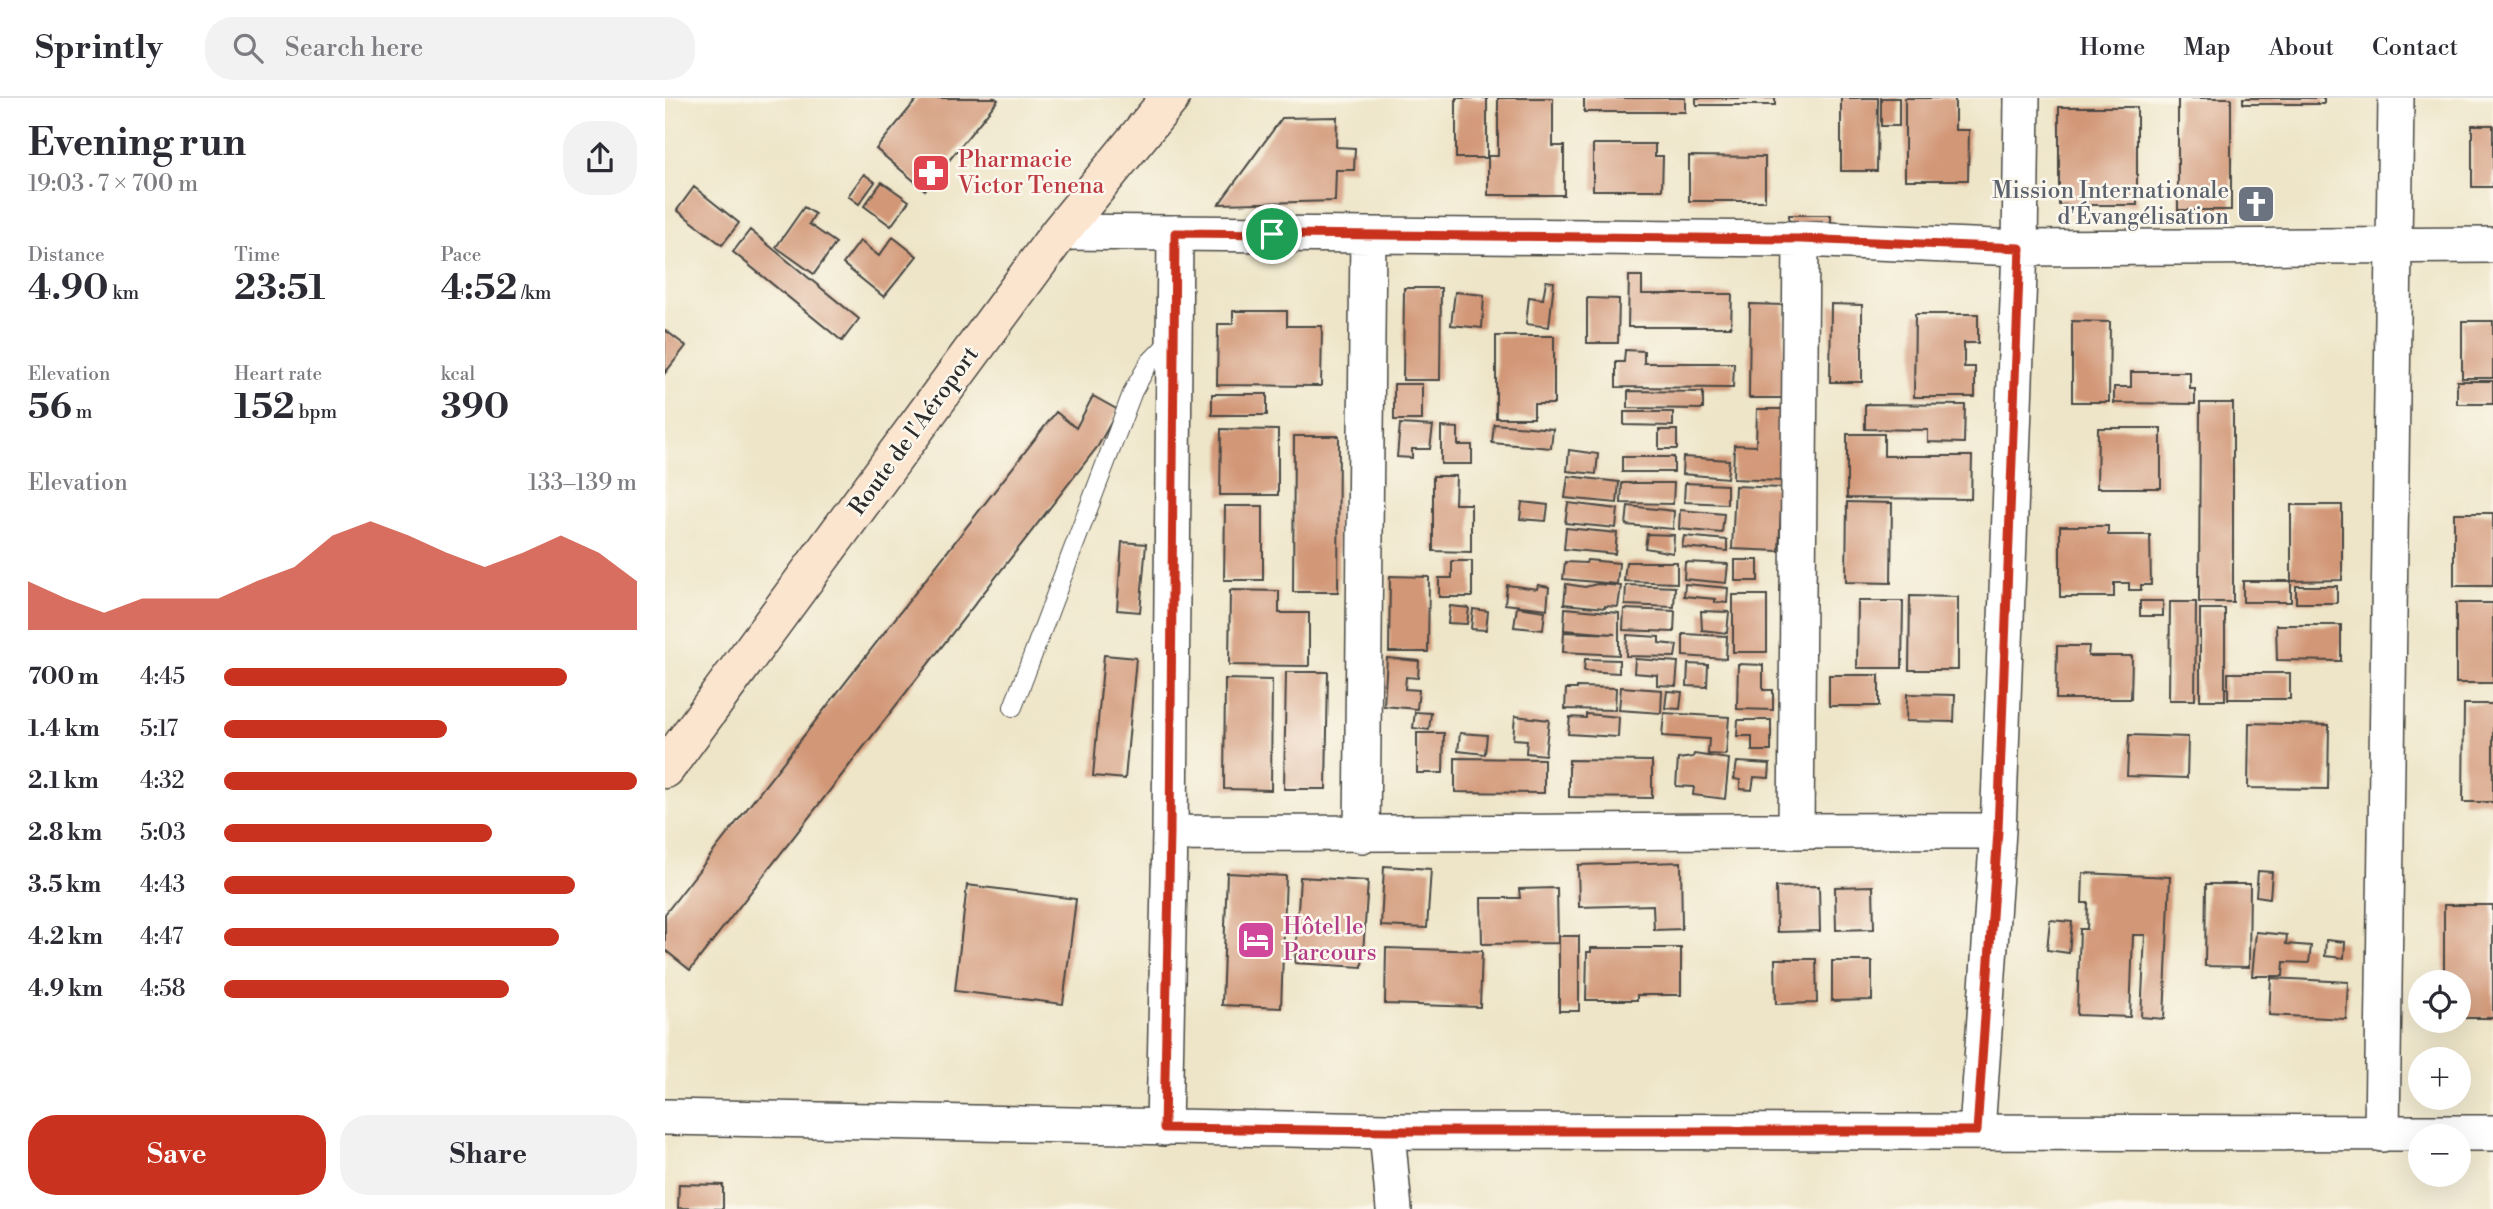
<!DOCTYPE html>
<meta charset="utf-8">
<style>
body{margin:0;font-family:"Libre Bodoni",serif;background:#f2f2f3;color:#2b2b33;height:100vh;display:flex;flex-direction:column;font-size:26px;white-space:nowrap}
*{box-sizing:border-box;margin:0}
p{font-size:23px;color:#7c7c81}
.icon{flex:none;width:38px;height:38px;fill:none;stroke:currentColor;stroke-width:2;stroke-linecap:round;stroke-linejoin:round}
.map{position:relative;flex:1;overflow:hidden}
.side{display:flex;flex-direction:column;background:#fff;width:665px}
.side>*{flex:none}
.controls{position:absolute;left:1743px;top:872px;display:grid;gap:14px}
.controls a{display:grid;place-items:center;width:63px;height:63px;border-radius:50%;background:#fff;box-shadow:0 7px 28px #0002;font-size:35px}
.pin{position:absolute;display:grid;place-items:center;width:60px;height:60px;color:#fff;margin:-30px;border:4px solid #fff;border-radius:50%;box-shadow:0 2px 7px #0007}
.round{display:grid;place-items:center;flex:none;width:74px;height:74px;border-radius:28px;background:#f2f2f3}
.overview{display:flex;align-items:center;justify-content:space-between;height:119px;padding:0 28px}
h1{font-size:38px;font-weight:800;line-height:52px}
.metrics{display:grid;grid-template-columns:repeat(3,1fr);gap:10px;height:119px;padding:7px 28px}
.metrics div{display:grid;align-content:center}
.metrics b{font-size:35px;font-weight:800}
.metrics small{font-size:19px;font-weight:400}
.metrics p{font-size:19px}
.chart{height:196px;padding:14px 28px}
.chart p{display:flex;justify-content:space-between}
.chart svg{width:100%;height:126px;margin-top:7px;fill:#c8321e;opacity:.7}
.action{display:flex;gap:14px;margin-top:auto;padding:14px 28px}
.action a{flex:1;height:80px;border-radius:28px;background:#c8321e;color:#fff;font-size:28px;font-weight:800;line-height:80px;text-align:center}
.action a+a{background:#f2f2f3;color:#2b2b33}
ul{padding:0 28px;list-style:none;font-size:23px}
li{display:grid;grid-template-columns:112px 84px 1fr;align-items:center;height:52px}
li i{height:18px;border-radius:9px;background:#c8321e}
header{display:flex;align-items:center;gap:42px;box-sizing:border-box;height:98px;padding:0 35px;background:#fff;border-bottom:2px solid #e1e1e2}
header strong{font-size:33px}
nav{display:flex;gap:38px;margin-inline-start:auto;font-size:24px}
.search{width:490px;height:63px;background:#f2f2f3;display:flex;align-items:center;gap:18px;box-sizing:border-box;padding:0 24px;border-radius:28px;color:#7c7c81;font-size:26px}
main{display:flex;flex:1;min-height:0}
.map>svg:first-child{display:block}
</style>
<header>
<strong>Sprintly</strong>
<div class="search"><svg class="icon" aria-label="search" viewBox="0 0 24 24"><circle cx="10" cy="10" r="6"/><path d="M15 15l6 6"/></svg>Search here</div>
<nav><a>Home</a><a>Map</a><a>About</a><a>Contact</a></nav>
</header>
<main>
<section class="side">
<div class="overview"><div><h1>Evening run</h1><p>19:03 · 7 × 700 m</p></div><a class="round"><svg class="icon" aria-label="share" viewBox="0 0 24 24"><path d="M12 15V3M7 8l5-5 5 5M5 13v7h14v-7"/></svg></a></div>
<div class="metrics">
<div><p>Distance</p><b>4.90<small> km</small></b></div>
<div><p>Time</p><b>23:51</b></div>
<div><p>Pace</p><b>4:52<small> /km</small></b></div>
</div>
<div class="metrics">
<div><p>Elevation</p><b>56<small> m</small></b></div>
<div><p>Heart rate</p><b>152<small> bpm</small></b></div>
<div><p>kcal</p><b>390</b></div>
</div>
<div class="chart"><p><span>Elevation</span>133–139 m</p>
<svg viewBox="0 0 160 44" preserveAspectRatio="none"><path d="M0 44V27L10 33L20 38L30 33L40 33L50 33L60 27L70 22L80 11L90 6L100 11L110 17L120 22L130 17L140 11L150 17L160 27V44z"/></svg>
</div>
<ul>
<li><b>700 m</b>4:45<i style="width:83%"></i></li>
<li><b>1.4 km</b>5:17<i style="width:54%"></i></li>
<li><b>2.1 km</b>4:32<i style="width:100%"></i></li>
<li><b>2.8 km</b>5:03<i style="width:65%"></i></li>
<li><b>3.5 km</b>4:43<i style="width:85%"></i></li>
<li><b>4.2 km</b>4:47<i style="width:81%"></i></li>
<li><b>4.9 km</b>4:58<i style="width:69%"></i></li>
</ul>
<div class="action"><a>Save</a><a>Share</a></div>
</section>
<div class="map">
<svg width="1828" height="1111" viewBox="0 0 1828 1111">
<rect width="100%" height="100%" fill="#fbf7ec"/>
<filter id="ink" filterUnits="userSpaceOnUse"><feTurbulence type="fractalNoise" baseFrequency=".0143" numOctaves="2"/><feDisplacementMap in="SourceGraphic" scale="14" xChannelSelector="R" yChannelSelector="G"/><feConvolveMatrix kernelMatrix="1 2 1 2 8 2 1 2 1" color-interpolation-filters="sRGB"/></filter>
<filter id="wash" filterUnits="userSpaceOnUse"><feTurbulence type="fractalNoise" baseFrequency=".00686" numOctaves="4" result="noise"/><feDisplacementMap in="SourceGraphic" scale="28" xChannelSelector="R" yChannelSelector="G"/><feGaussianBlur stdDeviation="1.57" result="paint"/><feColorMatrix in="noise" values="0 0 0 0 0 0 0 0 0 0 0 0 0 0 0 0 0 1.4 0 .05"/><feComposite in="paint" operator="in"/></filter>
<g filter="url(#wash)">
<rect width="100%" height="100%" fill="#eee5c8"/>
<g id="blocks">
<path fill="#d29777" d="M253,0h77l3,2 -73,90 -49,-41z
M791,0h31v60h-31z
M833,0h55v48h11v49h-76v-39h10z
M919,0h101v14h-101z
M1031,0h79v7h-79z
M1176,0h37l-1,73h-36z
M1216,0h18v28h-18z
M1240,0h50v32h14l-1,50h-63z
M1513,0h53v112h-53z
M1578,0h81v6h-81z
M1394,9h78v98h-78z
M672,19l-1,30 19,1 -1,22h-18l-1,31 -116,3 63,-86z
M1807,27h21v62h-21z
M928,46h62v12h8l-1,34h-69z
M1024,58l76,1v44h-76z
M199,76l11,8 -16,22 -11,-8z
M217,84l27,19 -18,25 -27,-20z
M29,89l45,36 -17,22 -45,-35z
M139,109l11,7 -6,10 27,19 -22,31 -38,-27z
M1124,117h42v15h-42z
M85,132l109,89 -17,22 -109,-89z
M228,139l24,19 -33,41 -41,-33 17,-23 19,15z
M964,178h13v18h90l-1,33h-103z
M881,183l8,1 -5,45 -23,-3 3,-27 14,2z
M739,190h37l-1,92h-37z
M790,194l29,3 -2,33 -31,-3z
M922,200l32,1 -1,44h-31z
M1085,206l34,1v93h-35z
M1166,206l31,1v77h-32z
M568,213h54v15h35l-1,60 -104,-1 1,-61h15z
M1250,216h63v29h-14v24h11v30h-61z
M1407,223l38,1 -1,80h-37z
M1797,223h31v57h-31z
M0,232l21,16 -21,27z
M831,238h58v68h-20v14h-38z
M960,252l19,1v12h90l-1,25 -117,-1v-25h8z
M1466,274h59v17h5v15l-81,-1v-16h17z
M1792,283h36v23h-36z
M729,286h28v36h-28z
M963,293l75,1v17l-75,-1z
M547,296h55v21h-55z
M428,298l25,14 -20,36 -408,524 -25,-20v-36l391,-502 20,16z
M1535,305h33v199h-34z
M1200,306l100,1 -1,38 -36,-1v-12l-63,-1z
M1092,311h27l-1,72 -50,-2 1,-34 22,1z
M959,314h49v14l-49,-1z
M735,326l33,2 -3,23h-18v9l-15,-1z
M829,326l59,5 -2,19 -59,-5z
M776,329l17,1v17h14v19h-31z
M1433,330h63v60h-64z
M556,331l57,1v65h-58z
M994,332h18v19h-18z
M1182,336h37v22h88l-1,43 -124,-1z
M629,338h45l-1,156h-45z
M904,352l29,4 -2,20 -29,-3z
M957,359h52v15h-52z
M1018,359l46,3 -2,18 -45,-4z
M768,378h23l-1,28h16v48l-38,-1z
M903,378l51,6 -2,21 -52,-5z
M957,385h52l-1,21 -52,-1z
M1020,385l42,2v19l-43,-2z
M1070,388l47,2 -3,63 -47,-2z
M857,404l26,3 -2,16 -26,-2z
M1182,404l45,1 -1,80 -45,-1z
M903,405l50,6 -2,19 -51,-5z
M1626,407h51v75l-51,1z
M560,408h38v74h-39z
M963,408l46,5 -1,18 -47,-4z
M1015,412l44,4 -2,19 -43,-4z
M1789,415h39v73h-39z
M1395,428h48v9h42l1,50h-10v5h-12v-7h-15v14h-54z
M901,430l51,5 -2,21 -51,-5z
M982,436l27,1 -1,18 -28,-5z
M1019,438l43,4v11l-45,-4z
M457,444l24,2 -6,68 -23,-2z
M922,462l32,3 -2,21 -54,-5 2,-17 21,1z
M1070,462h23v21h-23z
M787,463h20v36h-33v-19h13z
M961,464h51v21l-53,-2z
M1020,464l43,2 -2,19 -42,-4z
M725,478l39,1 -1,75h-39z
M1578,483h48v21h-48z
M901,486l19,3 12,-3 24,2 -3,21 -13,-1v2l-41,-4z
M1020,486l43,4 -1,15 -12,-1v-3l-31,-3z
M842,487l30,4 1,-4 11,2 -2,22 -42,-5z
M961,487l49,2 -1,20 -49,-2z
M1631,488h41v17h-41z
M565,492l49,1v22h30v53l-80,-1z
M1068,497h34v57h-34z
M1245,498l48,1v73h-49z
M1193,503h45l-1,67h-45z
M1475,503h23v15h-23z
M1505,504h26l-1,98h-26z
M1791,505h37v80h-37z
M785,508l19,2 -2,16 -19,-1z
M852,509l28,4 -2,19 -29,-3z
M900,510l54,5v42l-56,-3 1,-20 51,2 -51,-4z
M808,511l15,2 -2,19 -15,-1z
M959,511l51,2 -1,21 -51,-2z
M1535,511h25v91h-25z
M1036,513l28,1 -2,21 -25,-3z
M1611,527h65v36l-64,-1z
M1018,536l44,2 -1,23 -43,-3z
M962,537l32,2v6l18,2 -2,12 -49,-1z
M1392,548h32l-1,10h44l-1,43h-75z
M439,557l32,3 -11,121 -32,-3z
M722,560l32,3 -1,17 -12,-1 -1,12 14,1 -2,19 -33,-3z
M920,561l34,1v13l-35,-2z
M970,561l43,3 -2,24 -19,-1v-10l-23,-2z
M1023,566l20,1 -1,22 -20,-1z
M1073,566l25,1v25h10v20l-36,-1z
M621,574h42l-2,117h-42z
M1563,575h62v26h-62z
M1164,577h50v31h-50z
M560,581l47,1 -1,110 -47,-1z
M912,589l39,1 -1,22 -50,-1 1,-20h11z
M956,589l41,3 -1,23 -42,-3z
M1002,593l15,1 -2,17 -15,-1z
M1242,596l48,1 -1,27 -48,-1z
M1799,606h29v98h-30z
M750,614l16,1 -2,17 -16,-2z
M999,615l65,4 -3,38 -18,-1 1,-15 -47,-3z
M921,616l33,3 -1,20 -50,-3 2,-17 16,1z
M850,618l34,4 -4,35 -19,-2 1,-13 -14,-1z
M1073,622h33v31h-19v-15h-15z
M1584,625l80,2 -1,64 -80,-1z
M752,635h27l-1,40h-26z
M795,635l27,2 -2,19 -27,-3z
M1464,637l59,2 -1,41 -60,-2z
M1029,656l35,5 -4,40 -32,-4 1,-8 -18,-1 2,-27 15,-2z
M790,660l89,1v34l-89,-1z
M904,662l83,1v37l-83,-1z
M1072,664l33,2 -1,14 -15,-1 -2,13 -12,-1v-9l-6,-1z
M1016,764l1,67 -28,1 -1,-25 -74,2 -1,-42z
M719,768l47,3 -4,59 -46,-2z
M1593,773l14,1 -2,26 -14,-2z
M562,775l59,3 -5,132 -59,-3z
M1418,775l87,4 -6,142 -23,-2 4,-82h-12l-3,82 -53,-2 3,-86h7l1,-26h-6z
M635,779l68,4 -6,86 -67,-4z
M1541,786h44l-1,83 -44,-1z
M302,787l109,14 -13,105 -108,-13z
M1154,788l1,45 -43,1 -1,-45z
M1208,788l1,43 -38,1 -1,-43z
M892,790l1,55 -76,1 -1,-46h39l-1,-9z
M1779,807h49v113h-34v-36h-15z
M1385,822l22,2 -3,31 -22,-3z
M1591,834l31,3 -1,9 25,2 -2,17 -25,-1 -1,14h-31z
M894,838h20v75h-20z
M1661,842l19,2 -1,16 -19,-2z
M721,850l96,3 -2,56 -95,-3z
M926,850h90v47h-44v5h-51l1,-48h4z
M1110,861h41l1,44 -41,1z
M1167,863h40v39l-40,1z
M1606,880l77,4 -2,37 -77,-4z
M14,1086l44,1v24l-45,-1z"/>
</g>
</g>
<g filter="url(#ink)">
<use href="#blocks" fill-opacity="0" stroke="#484743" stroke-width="2"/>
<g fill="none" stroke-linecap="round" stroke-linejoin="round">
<defs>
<path id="service" d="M348,609l120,-316 16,-28 23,-24"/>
<path id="minor" d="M395,134l741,7 219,9 473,-3
M1131,732l5,-591
M505,735c276,2 552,-4 828,-2
M697,737l6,-600
M0,1019l722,14 1106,2
M499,1030l6,-295 5,-600
M722,1033l7,78
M1312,1033l21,-300 22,-583 2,-150
M1717,1036l14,-1036"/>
<path id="secondary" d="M0,671l395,-537 110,-134"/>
</defs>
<use href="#service" stroke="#484743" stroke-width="20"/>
<use href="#minor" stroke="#484743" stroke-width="38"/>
<use href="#secondary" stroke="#484743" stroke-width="41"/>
<use href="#service" stroke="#fff" stroke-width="18"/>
<use href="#minor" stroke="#fff" stroke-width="35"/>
<use href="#secondary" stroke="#fce5cf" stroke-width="38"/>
</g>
</g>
<g fill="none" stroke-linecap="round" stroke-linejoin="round" filter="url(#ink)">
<defs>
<path id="route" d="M510,135l626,6 219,9 -22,583 -21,300h-590l-223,-3 6,-295z"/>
</defs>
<use href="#route" stroke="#fff" stroke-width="14"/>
<use href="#route" stroke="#c8321e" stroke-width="9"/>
</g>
<defs>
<symbol id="pharmacy-square" viewBox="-11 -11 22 22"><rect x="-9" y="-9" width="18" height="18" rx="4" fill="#e0444e" stroke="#fbf7ec"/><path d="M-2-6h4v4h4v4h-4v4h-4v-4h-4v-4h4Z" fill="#fff"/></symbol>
<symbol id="church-square" viewBox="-11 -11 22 22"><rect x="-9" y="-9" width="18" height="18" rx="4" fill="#6b7280" stroke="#fbf7ec"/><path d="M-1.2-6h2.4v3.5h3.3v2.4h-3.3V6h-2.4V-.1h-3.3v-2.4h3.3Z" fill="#fff"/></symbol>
<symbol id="hotel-square" viewBox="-11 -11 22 22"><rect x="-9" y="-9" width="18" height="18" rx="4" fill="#d1479c" stroke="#fbf7ec"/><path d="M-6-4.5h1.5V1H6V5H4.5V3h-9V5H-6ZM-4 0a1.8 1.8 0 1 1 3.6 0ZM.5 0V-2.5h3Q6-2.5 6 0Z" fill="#fff"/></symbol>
</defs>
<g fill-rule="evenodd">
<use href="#pharmacy-square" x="244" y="53" width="44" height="44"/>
<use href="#church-square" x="1569" y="84" width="44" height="44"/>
<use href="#hotel-square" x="569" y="820" width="44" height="44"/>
</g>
<g text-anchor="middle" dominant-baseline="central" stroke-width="5" stroke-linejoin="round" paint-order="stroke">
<g font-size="23" fill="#be3a42" stroke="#fbf7ec" text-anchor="start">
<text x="293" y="62">Pharmacie<tspan x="293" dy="26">Victor Tenena</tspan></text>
</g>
<g font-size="23" fill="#5b616d" stroke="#fbf7ec" text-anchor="end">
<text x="1564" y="93">Mission Internationale<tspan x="1564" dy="26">d'Évangélisation</tspan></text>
</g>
<g font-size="23" fill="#2b2b2b" stroke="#fbf7ec">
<text transform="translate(249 333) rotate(-54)">Route de l'Aéroport</text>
</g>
<g font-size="23" fill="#b23c85" stroke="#fbf7ec" text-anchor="start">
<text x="618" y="829">Hôtel le<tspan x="618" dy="26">Parcours</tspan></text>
</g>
</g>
</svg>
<div class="controls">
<a><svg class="icon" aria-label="locate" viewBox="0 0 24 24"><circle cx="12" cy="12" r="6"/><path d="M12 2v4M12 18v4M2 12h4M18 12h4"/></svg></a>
<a>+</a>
<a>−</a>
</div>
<div class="pin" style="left:607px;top:136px;background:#1e9e55"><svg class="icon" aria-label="arrive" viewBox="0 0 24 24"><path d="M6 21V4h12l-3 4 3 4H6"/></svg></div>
</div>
</main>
